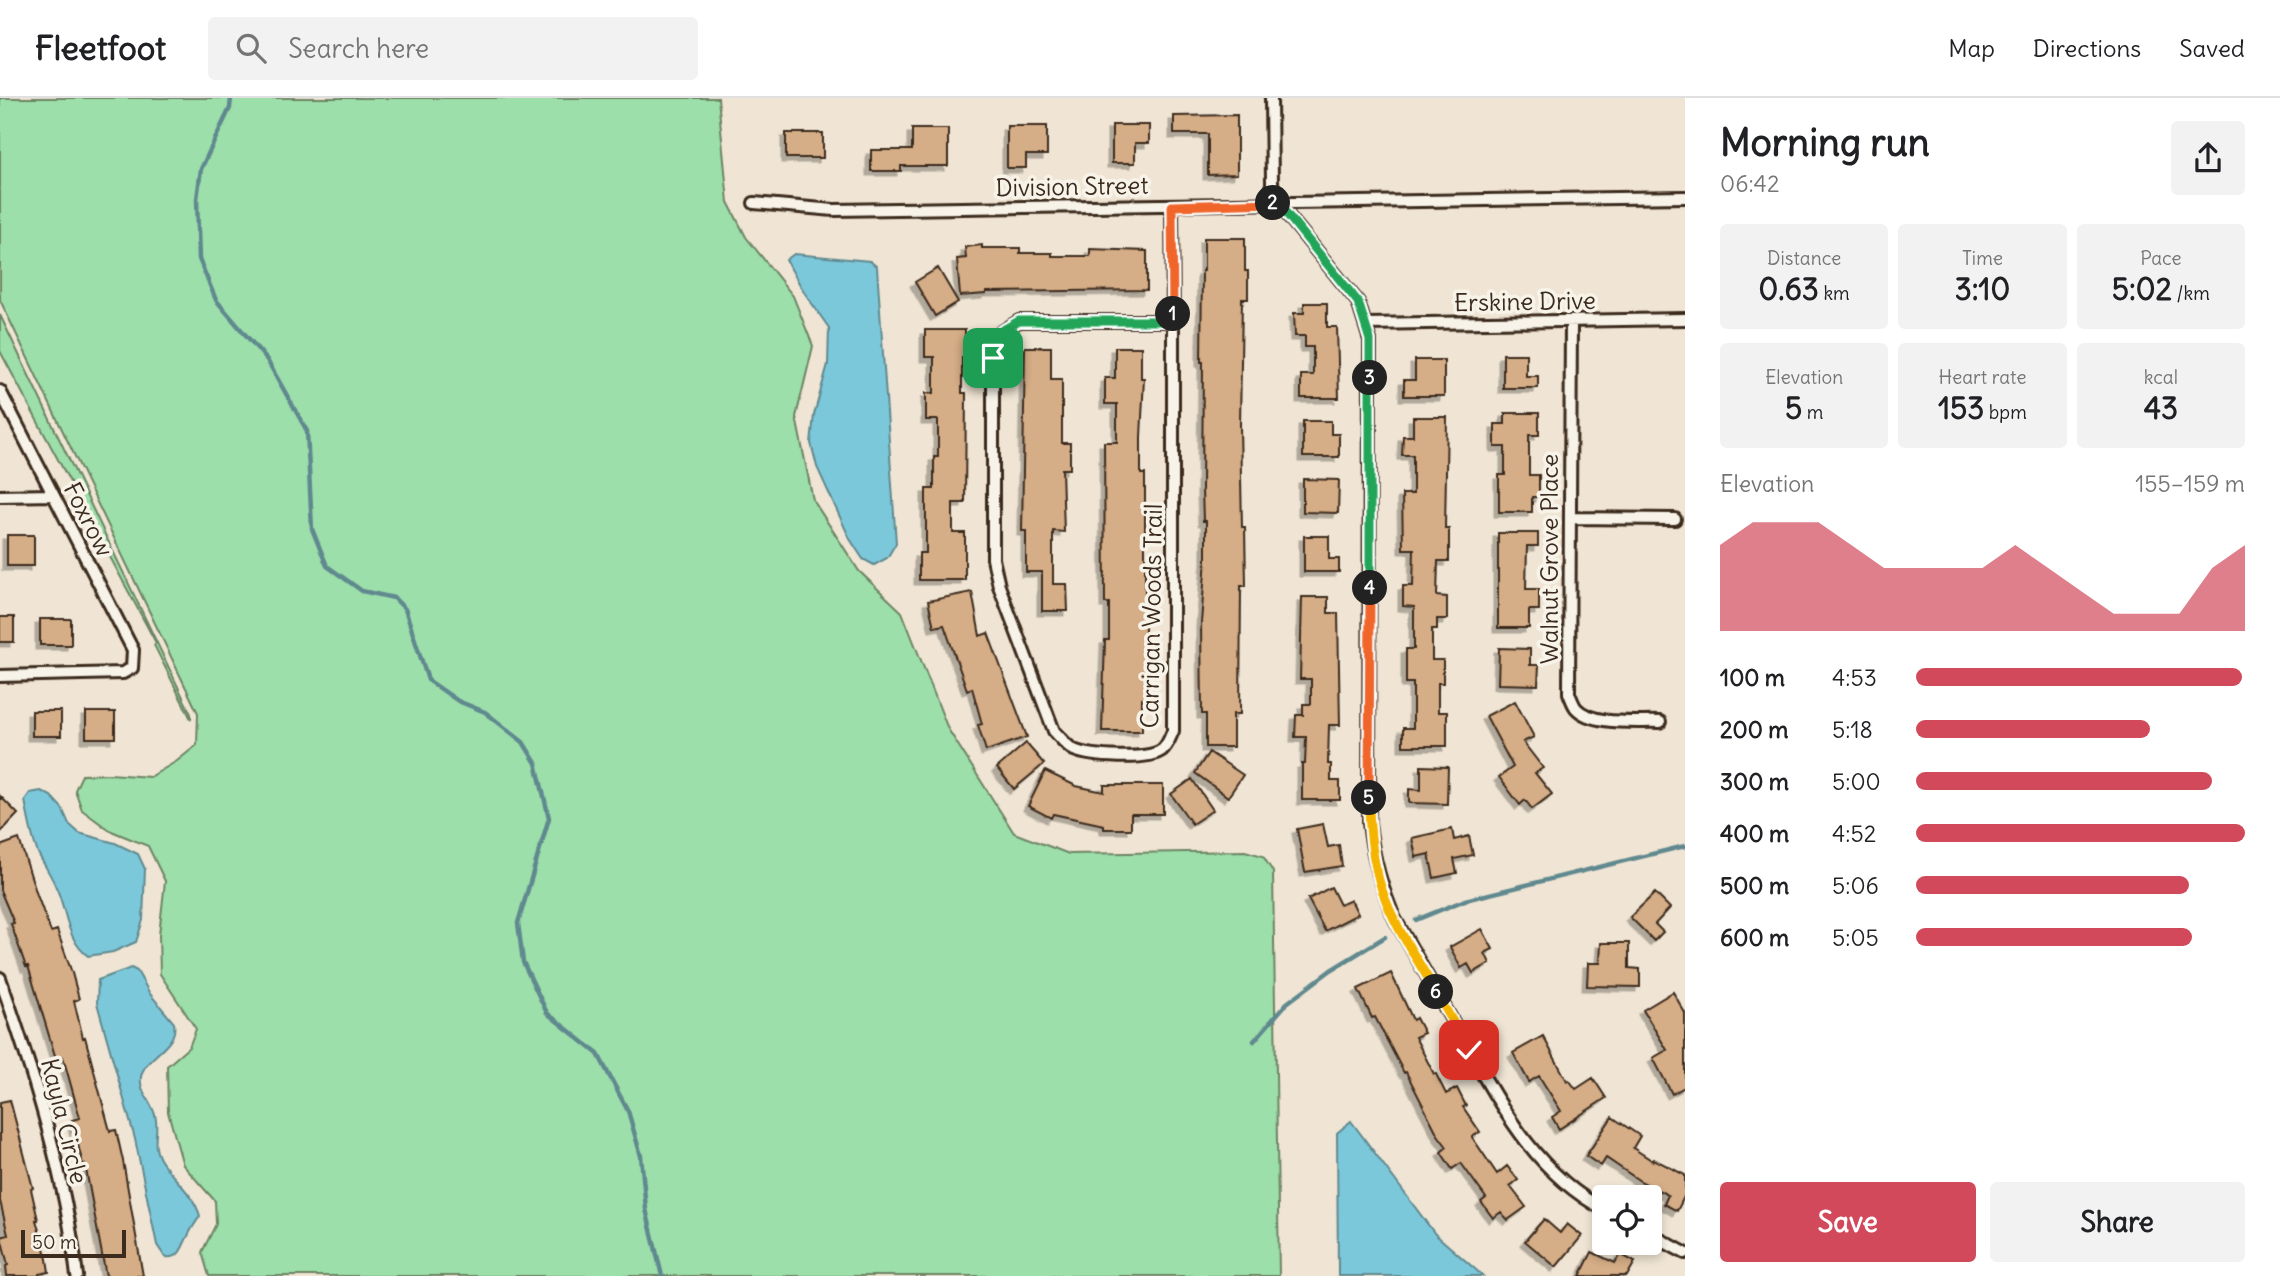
<!DOCTYPE html>
<meta charset="utf-8">
<style>
body{margin:0;font-family:Delius,sans-serif;background:#f2f2f2;color:#202124;height:100vh;display:flex;flex-direction:column;font-size:26px;white-space:nowrap}
*{box-sizing:border-box;margin:0}
p{font-size:23px;color:#757577}
.icon{flex:none;width:38px;height:38px;fill:none;stroke:currentColor;stroke-width:2;stroke-linecap:round;stroke-linejoin:round}
.map{position:relative;flex:1;overflow:hidden}
.panel{display:flex;flex-direction:column;background:#fff;width:595px}
.panel>*{flex:none}
.tools{position:absolute;left:1592px;top:1087px;display:grid;gap:14px}
.tools a{display:grid;place-items:center;width:70px;height:70px;border-radius:7px;background:#fff;box-shadow:0 4px 10px #0003;font-size:35px}
.scale{position:absolute;left:21px;bottom:18px;width:105px;box-sizing:border-box;padding-left:7px;border:4px solid #3b2a1e;border-top:0;font-size:19px;line-height:24px;white-space:nowrap;color:#3b2a1e;-webkit-text-stroke:5px #f7f3e8;paint-order:stroke}
.pin{position:absolute;display:grid;place-items:center;width:60px;height:60px;color:#fff;margin:-30px;border-radius:14px;box-shadow:0 4px 10px #0006}
.km{position:absolute;width:35px;height:35px;margin:-18px;border-radius:50%;background:#222;color:#fff;font-size:19px;line-height:35px;text-align:center}
.round{display:grid;place-items:center;flex:none;width:74px;height:74px;border-radius:7px;background:#f2f2f2}
.head{display:flex;align-items:center;justify-content:space-between;height:119px;padding:0 35px}
h1{font-size:38px;font-weight:700;line-height:52px}
.metrics{display:grid;grid-template-columns:repeat(3,1fr);gap:10px;height:119px;padding:7px 35px}
.metrics div{display:grid;align-content:center;border-radius:7px;background:#f2f2f2;text-align:center}
.metrics b{font-size:30px;font-weight:700}
.metrics small{font-size:19px;font-weight:400}
.metrics p{font-size:19px}
.chart{height:196px;padding:14px 35px}
.chart p{display:flex;justify-content:space-between}
.chart svg{width:100%;height:126px;margin-top:7px;fill:#d1495b;opacity:.7}
.primary-button{display:flex;gap:14px;margin-top:auto;padding:14px 35px}
.primary-button a{flex:1;height:80px;border-radius:7px;background:#d1495b;color:#fff;font-size:28px;font-weight:700;line-height:80px;text-align:center}
.primary-button a+a{background:#f2f2f2;color:#202124}
ul{padding:0 35px;list-style:none;font-size:23px}
li{display:grid;grid-template-columns:112px 84px 1fr;align-items:center;height:52px}
li i{height:18px;border-radius:9px;background:#d1495b}
header{display:flex;align-items:center;gap:42px;box-sizing:border-box;height:98px;padding:0 35px;background:#fff;border-bottom:2px solid #e0e0e0}
header strong{font-size:33px}
nav{display:flex;gap:38px;margin-inline-start:auto;font-size:24px}
.search{width:490px;height:63px;background:#f2f2f2;display:flex;align-items:center;gap:18px;box-sizing:border-box;padding:0 24px;border-radius:7px;color:#757577;font-size:26px}
main{display:flex;flex:1;min-height:0}
.map>svg:first-child{display:block}
</style>
<header>
<strong>Fleetfoot</strong>
<div class="search"><svg class="icon" aria-label="search" viewBox="0 0 24 24"><circle cx="10" cy="10" r="6"/><path d="M15 15l6 6"/></svg>Search here</div>
<nav><a>Map</a><a>Directions</a><a>Saved</a></nav>
</header>
<main>
<div class="map">
<svg width="1685" height="1178" viewBox="0 0 1685 1178">
<defs>
<filter id="shadow"><feDropShadow dx="-4.5" dy="4.5" stdDeviation="0" flood-color="#0004"/></filter>
</defs>
<rect width="100%" height="100%" fill="#f0e5d4"/>
<filter id="ink" filterUnits="userSpaceOnUse"><feTurbulence type="fractalNoise" baseFrequency=".0143" numOctaves="2"/><feDisplacementMap in="SourceGraphic" scale="14" xChannelSelector="R" yChannelSelector="G"/><feConvolveMatrix kernelMatrix="1 2 1 2 8 2 1 2 1" color-interpolation-filters="sRGB"/></filter>
<g filter="url(#ink)">
<path fill="#9cdfaa" stroke="#6c8464" stroke-width="2" d="M0,0h718l10,104 18,35 47,59 20,50 -17,71 17,83 46,71 43,41 46,117 66,104 55,21 176,-3 18,5 10,16 6,404h-1070l-7,-24 14,-28 -1,-23 -32,-36 -15,-53 -1,-46 22,-19 7,-18 -36,-55 -1,-39 6,-54 -17,-35 -39,-16 -27,-20 -7,-20 7,-15 28,-1 40,3 27,-16 20,-16 1,-32 -198,-413z
M0,217l191,399v5l-37,-74 2,-2 -156,-292z"/>
<path fill="#7bc8db" stroke="#61898f" stroke-width="2" d="M794,156l76,7 7,6 19,276 -9,15 -13,7 -11,-6 -13,-20 -33,-72 -6,-24 3,-28 14,-51 1,-36 -25,-36 -18,-32z
M41,693l10,5 11,12 7,16 10,9 36,10 23,11 7,15 -2,51 -7,22 -23,10 -25,4c-22,-16 -21,-46 -32,-69 -5,-12 -12,-22 -18,-34 -7,-17 -10,-36 -13,-53l5,-7z
M131,870l6,3 13,23 24,29c5,24 -30,33 -33,54 -2,13 9,23 13,35 7,17 -4,30 6,47 12,20 33,33 40,57 -4,6 -9,13 -12,20 -7,12 -7,23 -23,21l-8,-12 -22,-106 -38,-136 1,-23z
M1351,1023l84,113 48,42h-145l-1,-143z"/>
<g fill="none" stroke-linecap="round" stroke-linejoin="round">
<path stroke="#61898f" stroke-width="4.5" d="M231,0l-1,10 -29,61 -4,30 2,60 17,41 51,60 40,71 5,98 15,37 35,25 32,7 11,11 23,71 30,21 27,11 38,30 13,21 13,55 -31,105 5,39 24,51 51,41 30,57 13,45 5,53 16,67
M1416,822l49,-20 220,-54
M1254,943l33,-38 44,-33 54,-33"/>
</g>
<path fill="#d5ad86" stroke="#3b2a1e" stroke-width="2" filter="url(#shadow)" d="M1237,17v59l-29,1v-41h-34v-18z
M1112,27h37v18h-14v20h-23z
M1007,28h40v29h-21v13h-19z
M912,31h36v37h-47v5h-30v-21h41z
M786,35h37v25h-37z
M1204,140h41v33h3v28h-6l-2,127 2,101h3l1,59h-5l-1,128h-7v33h-27v-33h-4l-1,-91 5,-64v-38h-3l-1,-31 1,-128h-2l1,-91h2z
M982,147v3h38v5h32v3h38v-7l57,2v39l-161,2v2l-26,2 -3,-37 9,-1 -1,-11z
M938,170l20,34 -23,14 -20,-34z
M1304,205h23v24h10l2,71h-38v-23h12v-28h-8v-11h-10l-1,-23h10z
M925,232h40v27h-3v36h4l-1,110h-12v30h12v47h-46v-27h7v-64h8v-32h4v-37h-12v-27h8v-36h-9z
M1025,249h26v32h11v64h8v26h-8l2,63 -11,-1v53h14l1,27h-26v-39h-16v-41h-4z
M1115,249h26v31h3l-3,59v37h4v225h-3v32h-40l3,-91h4v-37h-4l-1,-161h13v-38h-12v-26h10z
M1503,256h23v22h12v12h-35z
M1415,262h29v36h-40v-16h11z
M1505,315h34v22h-10v40h10v22h-7v15h-33v-37h6v-28h-10v-23h10z
M1413,319h34l-2,112h4v32h-11l-1,35 10,1v22h-10v10h-5v31h11v23h-5v29h9v34h-44v-18h10v-45h-7v-34h8v-42l-11,-1v-20h10l1,-37h-11l-1,-55h11v-39h-11l1,-19h10z
M1303,323h28v13h8v23h-36z
M1303,381l36,1 -1,33 -35,-1z
M1498,435h40v13h-11l-1,43h13v21h-10v18h-31z
M7,437h27v31h-27z
M1304,438h25v23h10v13h-35z
M972,494l8,44 8,-3 39,104 -41,14 -8,-26 4,-1 -10,-36 -5,2 -23,-65 -10,2 -6,-26z
M1302,499h26v16h10l2,112h-11l-1,39h3v17h9v19h-38v-36h3l1,-27h-11l1,-22h7v-11h8v-25h-11z
M0,519h14v25h-14z
M40,521h31v26h-31z
M1499,550l31,1v16h9l-1,20 -40,-1z
M1515,603l19,36 -11,5 20,26 -8,5 17,21 -20,15 -7,-9 -5,5 -21,-28 14,-10 -27,-51z
M32,613h29v25h-29z
M86,614h29v26h-29z
M1026,645l18,21 -30,25 -17,-21z
M1209,654l34,23 -15,22 -33,-24z
M1421,668l27,1 -1,37 -38,-1v-14l12,1z
M1045,673l31,15 28,6v-7h59v29h-32v15h-27v-4l-51,-11 -2,4 -23,-12z
M1192,681l21,31 -21,14 -21,-30z
M0,698l18,18 -18,19z
M1323,726l5,23 11,-2 3,21 -37,6 -8,-43z
M1452,731l2,11 15,-4 4,19 -19,4 3,14 -23,5 -5,-24 -13,3 -4,-19z
M19,741l18,56 14,37 6,-2 15,43 7,26 -5,2 9,37 2,-1 25,94 6,-1 7,31 20,115h-37l-21,-112 -2,1 -11,-45 8,-2 -17,-61 -7,2 -28,-93 -2,1 -15,-43 3,-1 -14,-33v-44z
M1331,789l9,18 11,-5 7,14 -33,17 -17,-32z
M1655,795l15,15 -15,16 8,8 -9,9 -24,-24z
M1482,831l11,20 -8,4 5,10 -17,10 -5,-9 -7,4 -11,-21z
M1601,845h28v25l11,1v18l-53,-1 1,-23h12z
M1391,875l22,47 3,-2 8,15 -9,4 19,37h2l10,20 11,-6 9,18 -3,1 17,25 -8,5 25,37 10,-8 11,14 -8,6 16,21 -18,13 -7,-8 -8,6 -12,-16 5,-4 -25,-35 -9,6 -11,-17 6,-5 -9,-12 -32,-63 -2,1 -29,-56 -3,1 -14,-29z
M1673,894l12,21v74l-13,7 -19,-36 14,-8 -24,-40z
M1543,938l24,45 2,-1 7,9 17,-11 13,20 -47,31 -7,-12 9,-6 -22,-35 -10,6 -16,-29z
M10,1002l23,88 -2,1 7,31h-2l11,39 2,13 -10,2v2h-32l-1,-10 2,-1 -7,-28 7,-2 -8,-34v-99z
M1612,1019l28,19 -7,12 20,13 1,-2 31,16v20l-8,16 -13,-7 4,-9 -28,-14 -34,-23 -5,8 -15,-10z
M1544,1121l16,14 7,-9 15,12 -26,31 -31,-26z
M1592,1154l23,11 5,-9 15,8 -8,14h-47z"/>
<g fill="none" stroke-linecap="round" stroke-linejoin="round">
<defs>
<path id="minor" d="M1271,0l1,85 6,20 80,99 12,38 -1,483c4,35 12,65 26,96 23,41 46,81 68,121 38,66 72,133 142,170
M754,105l80,7 851,-13
M1172,108l1,115
M1019,223h154v410c-3,6 -5,14 -11,19 -14,11 -72,7 -88,0 -8,-4 -14,-13 -20,-19l-55,-145 -6,-27v-201l7,-25z
M1571,224l-2,371c2,5 4,11 7,15 16,18 61,13 84,14
M1366,226l319,-5
M0,293l133,259 -1,18 -9,5 -123,3
M0,398l52,-1
M1570,420l105,1
M0,880c34,97 65,196 77,298
M1650,1136l35,19"/>
</defs>
<use href="#minor" stroke="#3b2a1e" stroke-width="16"/>
<use href="#minor" stroke="#f7f3e8" stroke-width="10"/>
</g>
</g>
<g fill="none" stroke-linecap="round" stroke-linejoin="round" filter="url(#ink)">
<defs>
<path id="split-1" d="M993,260l7,-26 19,-11h154v-7"/>
<path id="split-2" d="M1173,216l-1,-108 101,-3"/>
<path id="split-3" d="M1273,105h5l80,99 12,38v38"/>
<path id="split-4" d="M1370,490v-210"/>
<path id="split-5" d="M1369,700l1,-210"/>
<path id="split-6" d="M1369,700c0,31 3,62 13,92 12,36 36,70 54,102"/>
<path id="split-7" d="M1436,894l33,58"/>
</defs>
<use href="#split-1" stroke="#fff" stroke-width="14"/>
<use href="#split-2" stroke="#fff" stroke-width="14"/>
<use href="#split-3" stroke="#fff" stroke-width="14"/>
<use href="#split-4" stroke="#fff" stroke-width="14"/>
<use href="#split-5" stroke="#fff" stroke-width="14"/>
<use href="#split-6" stroke="#fff" stroke-width="14"/>
<use href="#split-7" stroke="#fff" stroke-width="14"/>
<use href="#split-1" stroke="#22a559" stroke-width="9"/>
<use href="#split-2" stroke="#f0652b" stroke-width="9"/>
<use href="#split-3" stroke="#22a559" stroke-width="9"/>
<use href="#split-4" stroke="#22a559" stroke-width="9"/>
<use href="#split-5" stroke="#f0652b" stroke-width="9"/>
<use href="#split-6" stroke="#f5b400" stroke-width="9"/>
<use href="#split-7" stroke="#f5b400" stroke-width="9"/>
</g>
<g text-anchor="middle" dominant-baseline="central" stroke-width="7" stroke-linejoin="round" paint-order="stroke">
<g font-size="24" fill="#3b2a1e" stroke="#f7f3e8">
<text transform="translate(1072 88) rotate(-1)">Division Street</text>
<text transform="translate(1525 203) rotate(-1)">Erskine Drive</text>
<text transform="translate(89 421) rotate(63)">Foxrow</text>
<text transform="translate(1549 461) rotate(-90)">Walnut Grove Place</text>
<text transform="translate(1151 518) rotate(-89)">Carrigan Woods Trail</text>
<text transform="translate(65 1023) rotate(76)">Kayla Circle</text>
</g>
</g>
</svg>
<div class="tools">
<a><svg class="icon" aria-label="locate" viewBox="0 0 24 24"><circle cx="12" cy="12" r="6"/><path d="M12 2v4M12 18v4M2 12h4M18 12h4"/></svg></a>
</div>
<div class="scale">50 m</div>
<div class="pin" style="left:993px;top:260px;background:#1e9e55"><svg class="icon" aria-label="arrive" viewBox="0 0 24 24"><path d="M6 21V4h12l-3 4 3 4H6"/></svg></div>
<div class="pin" style="left:1469px;top:952px;background:#d93025"><svg class="icon" aria-label="check" viewBox="0 0 24 24"><path d="M5 12l5 5 9-10"/></svg></div>
<b class="km" style="left:1173px;top:216px">1</b>
<b class="km" style="left:1273px;top:105px">2</b>
<b class="km" style="left:1370px;top:280px">3</b>
<b class="km" style="left:1370px;top:490px">4</b>
<b class="km" style="left:1369px;top:700px">5</b>
<b class="km" style="left:1436px;top:894px">6</b>
</div>
<section class="panel">
<div class="head"><div><h1>Morning run</h1><p>06:42</p></div><a class="round"><svg class="icon" aria-label="share" viewBox="0 0 24 24"><path d="M12 15V3M7 8l5-5 5 5M5 13v7h14v-7"/></svg></a></div>
<div class="metrics">
<div><p>Distance</p><b>0.63<small> km</small></b></div>
<div><p>Time</p><b>3:10</b></div>
<div><p>Pace</p><b>5:02<small> /km</small></b></div>
</div>
<div class="metrics">
<div><p>Elevation</p><b>5<small> m</small></b></div>
<div><p>Heart rate</p><b>153<small> bpm</small></b></div>
<div><p>kcal</p><b>43</b></div>
</div>
<div class="chart"><p><span>Elevation</span>155–159 m</p>
<svg viewBox="0 0 160 44" preserveAspectRatio="none"><path d="M0 44V14L10 6L20 6L30 6L40 14L50 22L60 22L70 22L80 22L90 14L100 22L110 30L120 38L130 38L140 38L150 22L160 14V44z"/></svg>
</div>
<ul>
<li><b>100 m</b>4:53<i style="width:99%"></i></li>
<li><b>200 m</b>5:18<i style="width:71%"></i></li>
<li><b>300 m</b>5:00<i style="width:90%"></i></li>
<li><b>400 m</b>4:52<i style="width:100%"></i></li>
<li><b>500 m</b>5:06<i style="width:83%"></i></li>
<li><b>600 m</b>5:05<i style="width:84%"></i></li>
</ul>
<div class="primary-button"><a>Save</a><a>Share</a></div>
</section>
</main>
